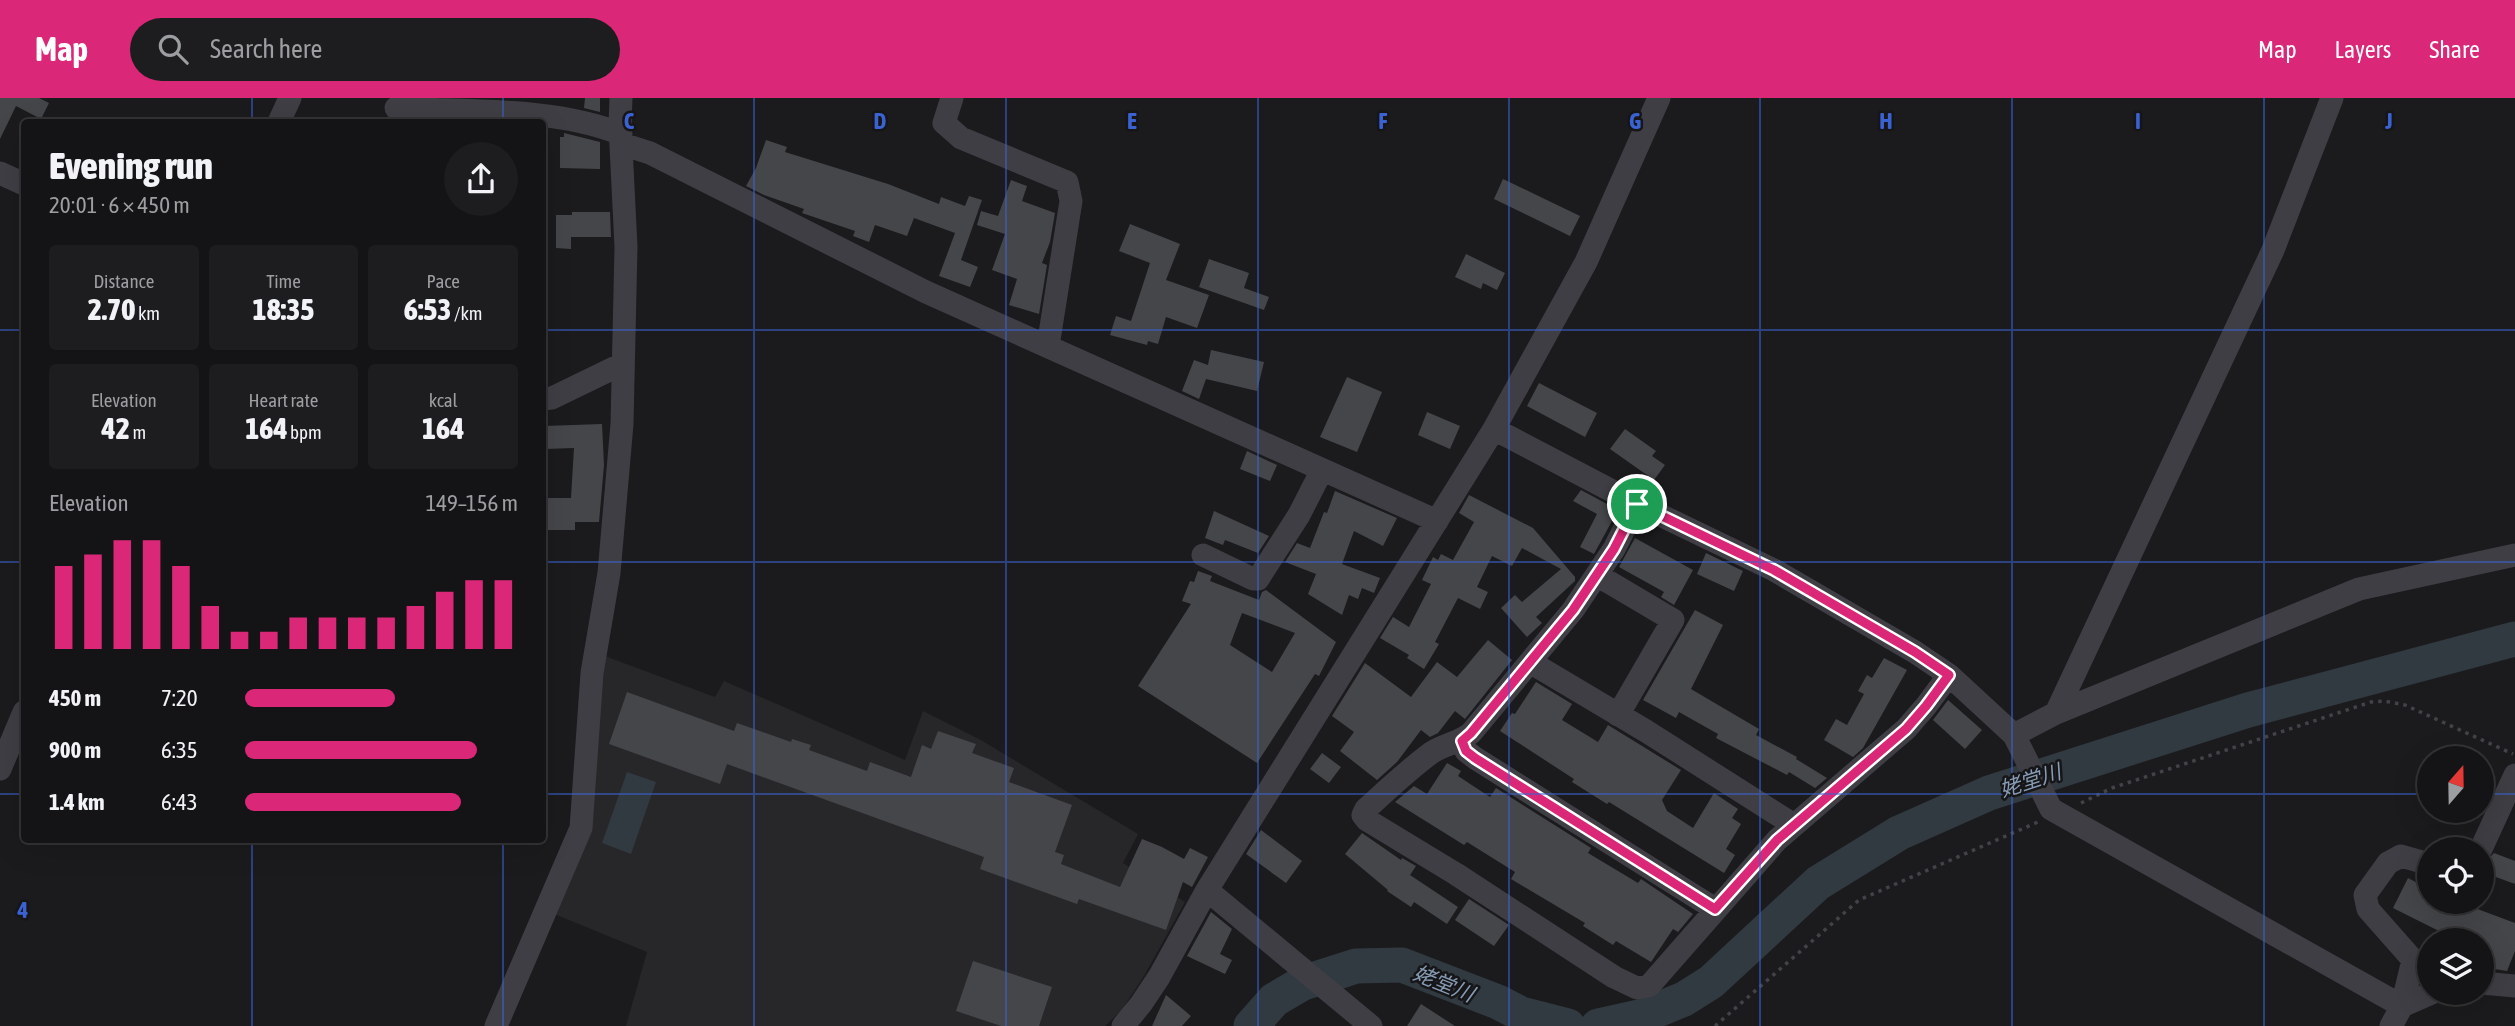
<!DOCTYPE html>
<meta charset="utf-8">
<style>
body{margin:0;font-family:"Asap Condensed","Noto Sans JP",sans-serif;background:#1d1d1f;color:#f1f3f6;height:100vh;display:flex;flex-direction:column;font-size:26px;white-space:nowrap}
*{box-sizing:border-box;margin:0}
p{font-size:23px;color:#9d9ea1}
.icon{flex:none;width:38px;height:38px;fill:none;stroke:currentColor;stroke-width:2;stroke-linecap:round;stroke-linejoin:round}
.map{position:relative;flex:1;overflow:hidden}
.panel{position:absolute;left:21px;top:21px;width:525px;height:724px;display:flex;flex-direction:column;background:#141416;border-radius:7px;box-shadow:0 7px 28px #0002,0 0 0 2px #333335}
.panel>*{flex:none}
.needle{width:46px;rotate:20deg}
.buttons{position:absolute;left:2417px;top:648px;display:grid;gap:14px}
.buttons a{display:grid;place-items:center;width:77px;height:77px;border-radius:50%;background:#141416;box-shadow:0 7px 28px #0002,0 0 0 2px #333335;font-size:35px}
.pin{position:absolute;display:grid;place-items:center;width:60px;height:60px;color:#fff;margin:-30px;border:4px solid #fff;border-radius:50%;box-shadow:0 2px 7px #0007}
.round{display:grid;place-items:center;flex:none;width:74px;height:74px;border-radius:37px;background:#1d1d1f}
.head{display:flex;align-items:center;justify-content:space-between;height:119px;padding:0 28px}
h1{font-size:38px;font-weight:800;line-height:52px}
.figures{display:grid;grid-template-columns:repeat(3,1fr);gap:10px;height:119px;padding:7px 28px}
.figures div{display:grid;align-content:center;border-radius:7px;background:#1d1d1f;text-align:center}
.figures b{font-size:30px;font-weight:800}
.figures small{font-size:19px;font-weight:400}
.figures p{font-size:19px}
.chart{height:196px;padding:14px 28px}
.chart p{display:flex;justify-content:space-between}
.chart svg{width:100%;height:126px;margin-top:7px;stroke:#db2777;stroke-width:6}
ul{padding:0 28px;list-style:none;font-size:23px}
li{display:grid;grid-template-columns:112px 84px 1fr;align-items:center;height:52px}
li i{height:18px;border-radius:9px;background:#db2777}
header{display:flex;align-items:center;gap:42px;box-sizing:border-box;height:98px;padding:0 35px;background:#db2777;color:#fff}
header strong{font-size:33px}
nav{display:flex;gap:38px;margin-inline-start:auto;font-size:24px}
.search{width:490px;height:63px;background:#1d1d1f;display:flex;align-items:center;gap:18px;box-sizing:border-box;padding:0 24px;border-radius:38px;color:#9d9ea1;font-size:26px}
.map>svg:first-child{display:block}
</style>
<header>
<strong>Map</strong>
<div class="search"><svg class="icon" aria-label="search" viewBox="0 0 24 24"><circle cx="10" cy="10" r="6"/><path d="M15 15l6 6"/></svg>Search here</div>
<nav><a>Map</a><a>Layers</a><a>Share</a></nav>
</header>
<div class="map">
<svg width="2515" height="928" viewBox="0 0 2515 928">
<rect width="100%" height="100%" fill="#1b1b1d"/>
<path fill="#27272a" d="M602,557l113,42 9,-16 181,79 18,-49 56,28 159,95 -15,29 62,39 -41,74 -23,35 -16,15h-479l21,-74 -95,-39 36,-88z"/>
<path fill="#313941" d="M627,674l29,10 -25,72 -29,-11z"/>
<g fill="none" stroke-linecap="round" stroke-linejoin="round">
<path stroke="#313941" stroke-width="35" d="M1251,928l23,-26 29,-17 53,-17 46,-1 96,37 23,12 47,12
M1598,928l45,-10 41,-17 27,-17 107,-99 81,-50 90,-40 259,-83 267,-71"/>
</g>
<path fill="#45464a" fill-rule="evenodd" d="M0,0h39l10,5 -8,16 -25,-13 -16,33z
M585,0h15v14l-16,-4z
M564,35l36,9v27l-40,-1v-31h4z
M766,42l21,7 -2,5 103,32 51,20 2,-7 24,9 4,-10 13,4 -21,60 17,7 -8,20 -31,-11 16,-43 -41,-15 -7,18 -32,-11 -6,17 -16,-6 2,-5 -53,-18 2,-4 -40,-14 -18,-9 10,-18z
M1503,81l77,37 -10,20 -76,-37z
M1011,82l16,6 -5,15 33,12 -5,29 -8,21 5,2 -8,49 -30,-9 8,-26 -25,-9 13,-36 -28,-9 4,-14 17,5z
M572,114h38l1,25h-40v12l-15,-1v-33h16z
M1130,126l50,20 -14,36 43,15 -12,33 -31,-11 -8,27 -10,-3 -1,4 -37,-10 6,-19 15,5 19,-58 -31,-12z
M1466,156l39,19 -8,17 -14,-7 -2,6 -26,-12z
M1209,161l40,14 -5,15 25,9 -5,13 -65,-23z
M1211,252l53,12 -7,29 -51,-12 -7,20 -17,-8 12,-31 14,5z
M1347,279l35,15 -25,60 -37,-15z
M1539,285l58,30 -12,24 -58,-31z
M1427,314l33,14 -10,23 -32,-14z
M602,326l2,41 -5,57h-24v8h-33v-32h29l3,-50 -29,1 -1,-23z
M1625,331l31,22 -4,5 13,9 -11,15 -44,-31z
M1247,353l30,14 -7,16 -30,-12z
M1581,392l37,20 -24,44 -14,-7 17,-33 -24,-13z
M1335,393l62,27 -14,28 -29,-15 -12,33 38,14 -6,15 -12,-5 -4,11 -9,-4 -7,20 -34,-21 8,-20 -31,-12 12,-19 13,5 14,-36 3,1z
M1469,397l64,33 42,49v4l-39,36 6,6 -15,14 -26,-29 14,-13 7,7 39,-33 -39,-21 -10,18 -20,-10 -15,31 11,5 -8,17 -22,-11 -23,44 4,2 -15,25 -17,-11 2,-3 -29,-17 13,-21 16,10 22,-43 -9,-4 11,-23 5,3 3,-6 12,6 21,-38 -15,-9z
M1214,413l55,25 -11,17 -33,-13 -2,5 -18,-7z
M1635,440l58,32 -19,35 -13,-8 3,-5 -45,-25z
M1706,455l37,18 -9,20 -37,-17z
M1198,473l14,5 -2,5 49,19 3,-8 4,-2 70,52 -17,34 -4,-2 -58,89 -119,-77 53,-82 -9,-3 8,-20 4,1zM1242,515l53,20 -23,39 -42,-27z
M1695,512l28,15 -32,64 68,40 -3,6 41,22 -1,2 31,19 -12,10 -26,-16 -2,3 -71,-37 2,-4 -39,-22 -3,6 -33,-18z
M1488,542l24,20 -47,59 -10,-8 -17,22 -8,4 -9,-7 -24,32 -20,18 -37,-29 14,-19 -22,-16 33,-53 46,34 26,-35 20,15z
M1884,560l23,12 -44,78 -10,9 -29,-17 12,-21 11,6 17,-31 -6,-3 9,-16 5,3z
M1536,584l36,22 -10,16 36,22 10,-17 73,45 -19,30 5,11 26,17 21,-35 24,16 -6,9 9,6 -15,25 9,6 -11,18 -115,-71 -2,2 -35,-22 2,-3 -74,-48 12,-18 3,1z
M627,594l107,39 3,-8 54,19 1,-3 19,6 -2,5 58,21 3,-9 41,15 11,-32 9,4 7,-18 38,13 -4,9 42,15 -5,14 63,23 -17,47 9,3 -3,9 59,23 22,-48 20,8 22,12 6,-11 18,9 -16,30 -9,-5 -17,48 -87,-31 -2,5 -97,-35 4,-12 -257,-93 -7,20 -111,-40z
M1948,602l34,30 -17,19 -32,-29z
M1322,655l19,14 -12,16 -19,-14z
M1447,665l14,8 -3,5 32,21 6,-9 95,60 -3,5 50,30 3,-4 52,35 -15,18 -5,-3 -22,33 -35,-21 -3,4 -30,-19 2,-3 -74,-44 4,-7 -48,-30 -3,3 -69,-43 19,-16 13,8z
M1261,732l41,31 -16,22 -40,-29z
M1362,735l39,27 1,-2 14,8 -6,9 48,32 -11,17 -33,-22 -3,5 -24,-16 1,-1 -43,-36z
M2494,755l21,8v23l-33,-12 3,-10z
M2408,780l21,11v12h27l59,22v28l-8,20 -25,-4v-27h-46l3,-9 -46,-23z
M1469,801l40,26 -15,21 -39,-26z
M1211,814l21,17 -12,25 12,6 -7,14 -38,-18z
M973,863l79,26 -13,39h-38l-45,-15z
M1166,897l25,21 -9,10h-30z
M1421,906l34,22h-48z"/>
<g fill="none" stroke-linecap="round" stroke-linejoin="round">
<path stroke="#424349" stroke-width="3.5" stroke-dasharray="3.5 5" stroke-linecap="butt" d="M2081,705l31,-15 259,-86 13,-1 21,4 108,49
M1715,928l144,-126 179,-78"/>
<path stroke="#3e3e44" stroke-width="23" d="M952,0l-8,25 17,15 106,44 4,19 -23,145
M396,10c72,4 158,-1 225,26
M279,24l11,-24
M622,46l28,9 276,139 511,229
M0,75l24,11
M542,301l10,-1 70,-34
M1494,331l143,75 137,66 141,82 34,23 65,60 37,74 351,197
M1637,406l-23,45 -41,61 -102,123c-12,10 -27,11 -40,20 -23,17 -44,37 -65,56l-3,6 4,5 89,54 158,103 23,11 12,-2 128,-146 129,-111 20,-23 23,-31
M1203,457l50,24h5l41,-64 23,-45
M1597,477l76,45 -55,95
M1530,564l116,69 148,94
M2056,615l217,-463 59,-152
M2014,637l42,-22 303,-124 156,-34
M1462,643l4,10 9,7 240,151
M0,671l24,-57
M2481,751l34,-74
M1207,792l164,136
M2482,885l33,3
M2402,908l32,-14
M496,928l85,-198 11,-155 17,-100 13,-149 4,-177 -6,-121 1,-28
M1123,928l18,-22 18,-27 48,-87 287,-461 92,-167 73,-164
M2391,928l11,-20 11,-46 -45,-51 -3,-14 23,-32 13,-7 28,8"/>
</g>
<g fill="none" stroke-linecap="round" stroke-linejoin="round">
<defs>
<path id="route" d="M1637,406l137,66 141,82 34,23 -23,31 -20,23 -129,111 -62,69 -240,-151 -9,-7 -4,-10 9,-8 102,-123 41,-61z"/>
</defs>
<use href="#route" stroke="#fff" stroke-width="14"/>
<use href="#route" stroke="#db2777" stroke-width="9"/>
</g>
<path fill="none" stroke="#3a62d2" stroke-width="2" stroke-opacity="0.55" d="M252,0v24M503,0v24M754,0v928M1006,0v928M1258,0v928M1509,0v928M1760,0v928M2012,0v928M2264,0v928M0,232h24M542,232h1973M0,464h24M542,464h1973M0,696h24M542,696h1887M2482,696h33M252,742v186M503,742v186"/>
<g text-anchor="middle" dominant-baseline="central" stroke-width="5" stroke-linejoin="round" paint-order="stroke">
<g font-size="21" font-style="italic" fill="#879bb5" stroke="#161618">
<text transform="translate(2030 682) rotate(-18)">姥堂川</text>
<text transform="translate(1444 885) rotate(22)">姥堂川</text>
</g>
</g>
<g font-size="23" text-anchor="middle" font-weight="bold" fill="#3a62d2" stroke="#161618" stroke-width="5" stroke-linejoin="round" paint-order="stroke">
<text x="629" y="31">C</text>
<text x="880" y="31">D</text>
<text x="1132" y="31">E</text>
<text x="1383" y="31">F</text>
<text x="1635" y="31">G</text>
<text x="1886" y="31">H</text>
<text x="2138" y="31">I</text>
<text x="2389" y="31">J</text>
<text x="23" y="820">4</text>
</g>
</svg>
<div class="buttons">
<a><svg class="needle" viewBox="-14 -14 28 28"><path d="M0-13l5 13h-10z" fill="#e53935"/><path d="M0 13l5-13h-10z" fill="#9d9ea1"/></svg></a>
<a><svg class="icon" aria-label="locate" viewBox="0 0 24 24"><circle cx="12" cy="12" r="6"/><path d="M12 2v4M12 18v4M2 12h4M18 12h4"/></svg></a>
<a><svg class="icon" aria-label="layers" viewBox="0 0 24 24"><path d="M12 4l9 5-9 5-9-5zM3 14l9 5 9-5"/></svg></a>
</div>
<div class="pin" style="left:1637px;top:406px;background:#1e9e55"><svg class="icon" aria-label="arrive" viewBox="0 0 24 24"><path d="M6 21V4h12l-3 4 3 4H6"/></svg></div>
<section class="panel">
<div class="head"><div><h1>Evening run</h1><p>20:01 · 6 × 450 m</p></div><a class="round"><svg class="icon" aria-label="share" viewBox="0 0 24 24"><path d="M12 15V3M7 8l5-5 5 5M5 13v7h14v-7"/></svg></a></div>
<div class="figures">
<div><p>Distance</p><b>2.70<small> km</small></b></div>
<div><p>Time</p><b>18:35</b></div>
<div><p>Pace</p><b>6:53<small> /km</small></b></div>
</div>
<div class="figures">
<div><p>Elevation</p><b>42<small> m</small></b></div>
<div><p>Heart rate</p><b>164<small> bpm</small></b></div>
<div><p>kcal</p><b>164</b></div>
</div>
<div class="chart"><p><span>Elevation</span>149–156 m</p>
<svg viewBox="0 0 160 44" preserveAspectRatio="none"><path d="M5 44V15M15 44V11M25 44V6M35 44V6M45 44V15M55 44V29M65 44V38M75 44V38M85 44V33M95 44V33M105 44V33M115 44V33M125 44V29M135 44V24M145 44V20M155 44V20"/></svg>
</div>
<ul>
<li><b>450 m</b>7:20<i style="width:55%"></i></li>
<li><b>900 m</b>6:35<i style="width:85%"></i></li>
<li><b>1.4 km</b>6:43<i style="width:79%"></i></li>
</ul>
</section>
</div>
